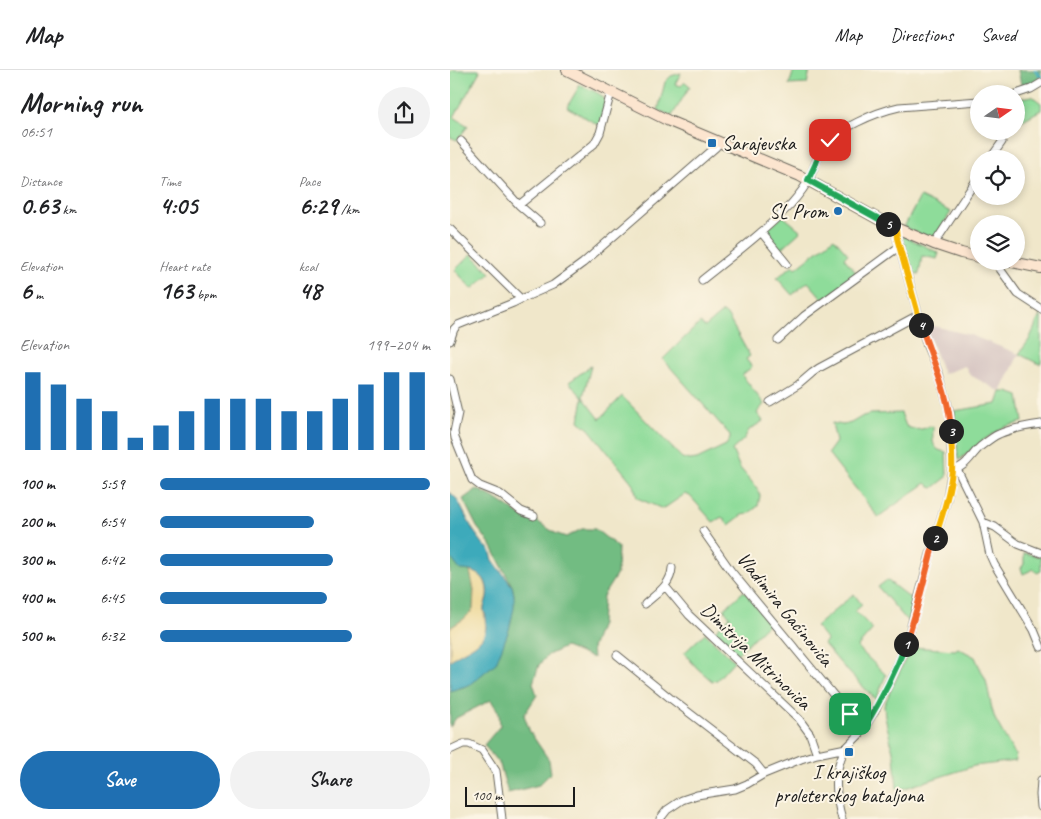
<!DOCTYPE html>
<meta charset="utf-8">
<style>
body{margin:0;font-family:Caveat,sans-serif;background:#f2f2f2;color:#202124;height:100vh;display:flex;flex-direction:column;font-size:19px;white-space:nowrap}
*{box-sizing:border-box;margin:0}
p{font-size:16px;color:#757577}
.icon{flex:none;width:28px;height:28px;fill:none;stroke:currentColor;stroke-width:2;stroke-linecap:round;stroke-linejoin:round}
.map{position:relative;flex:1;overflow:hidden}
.panel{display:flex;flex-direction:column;background:#fff;width:450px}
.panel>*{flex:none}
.needle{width:32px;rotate:76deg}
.fabs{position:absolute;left:520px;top:15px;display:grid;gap:10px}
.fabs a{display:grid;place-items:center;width:55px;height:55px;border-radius:50%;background:#fff;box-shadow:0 2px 8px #0003;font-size:25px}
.scale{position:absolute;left:15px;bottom:12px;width:110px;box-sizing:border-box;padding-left:5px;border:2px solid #1c1c1c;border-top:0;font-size:14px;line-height:18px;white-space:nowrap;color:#1c1c1c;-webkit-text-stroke:4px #fcf5e5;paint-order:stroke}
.pin{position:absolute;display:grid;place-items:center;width:42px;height:42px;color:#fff;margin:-21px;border-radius:10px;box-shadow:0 2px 8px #0006}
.km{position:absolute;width:25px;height:25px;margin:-12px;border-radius:50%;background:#222;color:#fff;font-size:14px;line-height:25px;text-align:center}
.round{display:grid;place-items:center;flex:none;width:52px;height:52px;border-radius:26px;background:#f2f2f2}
.overview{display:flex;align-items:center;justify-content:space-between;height:85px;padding:0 20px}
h1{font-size:28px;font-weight:800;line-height:38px}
.figures{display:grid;grid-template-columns:repeat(3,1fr);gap:8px;height:85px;padding:5px 20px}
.figures div{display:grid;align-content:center}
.figures b{font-size:25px;font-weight:800}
.figures small{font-size:14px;font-weight:400}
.figures p{font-size:14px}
.chart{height:140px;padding:10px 20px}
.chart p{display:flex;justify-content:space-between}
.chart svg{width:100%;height:90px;margin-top:5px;stroke:#1f6fb2;stroke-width:6}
.action{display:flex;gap:10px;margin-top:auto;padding:10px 20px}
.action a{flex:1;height:58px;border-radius:30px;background:#1f6fb2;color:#fff;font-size:20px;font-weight:800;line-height:58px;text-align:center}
.action a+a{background:#f2f2f2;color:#202124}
ul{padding:0 20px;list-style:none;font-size:16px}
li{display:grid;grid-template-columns:80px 60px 1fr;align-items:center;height:38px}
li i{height:12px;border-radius:6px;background:#1f6fb2}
header{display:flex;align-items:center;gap:30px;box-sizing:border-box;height:70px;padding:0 25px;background:#fff;border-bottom:1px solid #e0e0e0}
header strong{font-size:24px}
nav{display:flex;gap:28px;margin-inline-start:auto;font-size:18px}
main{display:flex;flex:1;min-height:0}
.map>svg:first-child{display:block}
</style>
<header>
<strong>Map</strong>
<nav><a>Map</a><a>Directions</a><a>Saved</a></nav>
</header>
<main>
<section class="panel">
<div class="overview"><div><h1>Morning run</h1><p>06:51</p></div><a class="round"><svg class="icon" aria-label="share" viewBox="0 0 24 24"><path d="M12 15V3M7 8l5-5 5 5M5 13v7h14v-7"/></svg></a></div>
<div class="figures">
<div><p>Distance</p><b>0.63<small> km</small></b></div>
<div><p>Time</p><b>4:05</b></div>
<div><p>Pace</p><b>6:29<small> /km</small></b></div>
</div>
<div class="figures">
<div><p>Elevation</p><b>6<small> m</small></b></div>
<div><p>Heart rate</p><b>163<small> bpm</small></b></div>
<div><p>kcal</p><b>48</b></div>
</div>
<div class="chart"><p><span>Elevation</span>199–204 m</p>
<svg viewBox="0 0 160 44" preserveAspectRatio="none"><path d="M5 44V6M15 44V12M25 44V19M35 44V25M45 44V38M55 44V32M65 44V25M75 44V19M85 44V19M95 44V19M105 44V25M115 44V25M125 44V19M135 44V12M145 44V6M155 44V6"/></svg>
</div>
<ul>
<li><b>100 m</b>5:59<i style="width:100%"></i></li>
<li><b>200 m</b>6:54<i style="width:57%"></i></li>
<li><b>300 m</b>6:42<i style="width:64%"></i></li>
<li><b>400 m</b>6:45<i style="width:62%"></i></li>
<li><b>500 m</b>6:32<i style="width:71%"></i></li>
</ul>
<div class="action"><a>Save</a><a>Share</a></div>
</section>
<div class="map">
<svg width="591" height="749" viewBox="0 0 591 749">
<rect width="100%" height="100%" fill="#fcf5e5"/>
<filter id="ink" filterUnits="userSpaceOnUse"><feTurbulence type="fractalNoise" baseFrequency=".02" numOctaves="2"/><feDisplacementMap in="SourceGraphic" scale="10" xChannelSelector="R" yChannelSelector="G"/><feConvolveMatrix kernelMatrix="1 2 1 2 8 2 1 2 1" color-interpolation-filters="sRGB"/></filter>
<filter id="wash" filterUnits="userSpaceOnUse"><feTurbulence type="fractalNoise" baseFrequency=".0096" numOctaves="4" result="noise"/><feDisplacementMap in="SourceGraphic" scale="20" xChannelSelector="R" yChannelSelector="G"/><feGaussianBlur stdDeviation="1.12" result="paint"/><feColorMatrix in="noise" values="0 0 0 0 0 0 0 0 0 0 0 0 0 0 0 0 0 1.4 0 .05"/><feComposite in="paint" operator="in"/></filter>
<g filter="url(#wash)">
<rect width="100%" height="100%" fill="#f0e7ca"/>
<path fill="#d1bfbe" d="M475,255h5l40,10 49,19 -18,38 -31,-17 -5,-9 -22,8z"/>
<path fill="#8edc9a" stroke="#557c5b" d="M2,0h26l2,1 -26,46 14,9 -11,14 -7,-3v-65z
M344,0h16l-3,14 -18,1z
M231,3l-6,11 6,2 4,-4 5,4 -18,30 -14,-6 7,-28 6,-6z
M130,15c30,13 27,10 20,41l-33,-19z
M582,26l9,7v7l-25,14v-25z
M470,127l31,15 -17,26 -3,1 -27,-12z
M333,146l18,15 -21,19 -12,-16v-5z
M454,166l35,17 -2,6 -15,-3 -3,18 -7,-1 -10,-34z
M384,168l14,16 -4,4 14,17 -35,24 -15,-17 -16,13 -15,-17 16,-13 3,3z
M21,184l20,19 -19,16 -17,-19z
M273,242l4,3 23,41 -4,3 6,8 -10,8 22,29 -7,9 6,8 -14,9 -5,9 -12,11 8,18 17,20 3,8 -2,10 -10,8 -6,1 -13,10 -7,-8 -9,5 -23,-26 -5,-2 -22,15 -26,-11 -3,-13 -45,-56 -10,-8 4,-23 -14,-16 22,-16 -8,31 17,22 22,-23 60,62 8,2 7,-1 29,-14 4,-6v-4l-67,-76 20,-20 17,-16 5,4z
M591,243v50l-2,1 -20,-10 10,-14z
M551,322h7l11,4 4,26 -19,5 -22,14 -23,19 -1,-2 -4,-47 43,-7z
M451,343l5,13c11,6 15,3 27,0 0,13 -3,24 13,26l1,25 -14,11 -3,-1 -4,-4 -48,34 -50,-64 8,-11 -4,-19 11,2 8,-2 12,-7 8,-2z
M574,483l17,4v14l-4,2 -3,-4 -11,5 -2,-6 3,-4z
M437,510l20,16 7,3 -5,24 -31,-36z
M294,521l25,32 -33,32 -23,-22 17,-16 -6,-8z
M404,524l8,11 -7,6 18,18 -16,18 29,28 -10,25 -35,-36 -17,-20 3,-4 -11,-14z
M255,563l29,28 -17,19 -5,1 -15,-13 -13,-15z
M461,577l44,3 3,-2 17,9 4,9 7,14 6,29 3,10 20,36 1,6 -42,5 -75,24 -2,-2 -3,-32 -9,-39 -1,-12z"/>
<path fill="#72bc82" stroke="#476c4f" d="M568,0h23v6l-12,11 -7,2z
M27,419l21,11 25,17 12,3 20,13 11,4 16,-8h13l23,18 -1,27 -14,22 -2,28 -9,24 1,10 -28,-11 -17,8 -9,10 -6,18 4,12 -13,20 6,17 19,28 2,13 -12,12 -31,8 -8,-28 -16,-20 16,-19 -1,-13 -8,-13 -35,18 -6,9v-36l19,-6 45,-90 -2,-9 -21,-41 -14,-18 -14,-28z
M0,487l10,12 10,2 4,19 -1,20 -9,9 -14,9z"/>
<path fill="#eeda9e" stroke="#857b5d" d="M20,501c13,1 18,13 17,26 -1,5 -4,10 -3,15 1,9 4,19 -2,27 -9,10 -23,13 -32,22v-33l14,-9 9,-9 1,-20z"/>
<path fill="#3caabb" stroke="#2c636c" d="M0,422l7,7 16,31 11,15 6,5 3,10 19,26 2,9v13l-5,22 -13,33 -27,22 -19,6v-30c9,-9 23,-12 31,-22 5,-5 6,-15 5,-22 -1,-7 -2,-1 -2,-8 0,-4 2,-7 3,-11 3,-20 -9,-28 -27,-28l-10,-13z"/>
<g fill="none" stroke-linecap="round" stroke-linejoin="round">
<path stroke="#3caabb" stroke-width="2.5" d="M585,0l6,7"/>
</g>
</g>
<g filter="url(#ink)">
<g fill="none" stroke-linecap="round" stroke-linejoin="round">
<defs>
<path id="street" d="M566,24l15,-5 10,-6
M11,71l58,64 75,-61 6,-11 11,-41
M540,89l12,-17
M69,135l21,18
M0,159l71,70
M311,162l26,32
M484,174l45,-68
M547,191l3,8 18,25 23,15
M252,210c30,-24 62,-48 89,-76 7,-8 14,-16 18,-25 5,-10 8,-22 14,-31 13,-19 53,-36 76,-41l80,-6
M328,270l26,-24 96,-70
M0,271l4,-12 4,-4 55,-22 8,-4 32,-14 30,-22 133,-116 4,-5
M0,309l8,34 -4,19 1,6 17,42 8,6 20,8 21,17 13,5
M320,332l28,-17 14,-12 7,-5 99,-53
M503,399c12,0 19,-15 27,-22 5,-4 12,-10 19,-13 13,-6 28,-8 42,-10
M507,399l26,53 7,33 4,9 40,66 7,17
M533,452l12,5 23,17 23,9
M253,461l28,40 119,144 15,11
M215,516l24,29 110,104 11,15 7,20
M195,534c11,-10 26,-19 27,-36
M167,585l53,43 86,66 8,10
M0,680l13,-6h6l13,6 14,21 6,48
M591,710l-1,15 1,12
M210,749l7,-9 15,-10 15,-5 38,-6 12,-5 17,-10 37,-15 16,-5 29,-6 14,-14 16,-25 23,-47 5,-13 5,-15 21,-79 17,-56 5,-30 -2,-55 -3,-12 -8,-28 -12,-28 -30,-108 -1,-10
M392,749c-7,-24 -9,-50 4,-71"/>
<path id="secondary" d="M117,0l102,51 131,55 89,49 45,19 27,9 18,4
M557,191l34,7"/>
</defs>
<use href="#street" stroke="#666359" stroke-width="9"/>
<use href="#secondary" stroke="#666359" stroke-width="12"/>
<use href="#street" stroke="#fff" stroke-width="7"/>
<use href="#secondary" stroke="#fce5cf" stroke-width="10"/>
</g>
</g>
<g fill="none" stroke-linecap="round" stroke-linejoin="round" filter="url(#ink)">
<defs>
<path id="split-1" d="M400,644l15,12c16,-26 30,-53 41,-82"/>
<path id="split-2" d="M456,574l11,-36 18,-70"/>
<path id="split-3" d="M485,468c7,-22 15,-45 17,-68 1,-13 -1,-26 -1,-39"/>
<path id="split-4" d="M471,255c11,36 28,67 30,106"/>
<path id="split-5" d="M438,154l8,4 1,10 24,87"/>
<path id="split-6" d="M366,93l-8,17 80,44"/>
<path id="split-7" d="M366,93l5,-13 9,-10"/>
</defs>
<use href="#split-1" stroke="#fff" stroke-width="10"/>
<use href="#split-2" stroke="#fff" stroke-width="10"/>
<use href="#split-3" stroke="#fff" stroke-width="10"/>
<use href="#split-4" stroke="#fff" stroke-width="10"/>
<use href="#split-5" stroke="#fff" stroke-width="10"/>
<use href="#split-6" stroke="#fff" stroke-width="10"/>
<use href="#split-7" stroke="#fff" stroke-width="10"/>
<use href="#split-1" stroke="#22a559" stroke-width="6"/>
<use href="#split-2" stroke="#f0652b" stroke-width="6"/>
<use href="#split-3" stroke="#f5b400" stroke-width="6"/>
<use href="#split-4" stroke="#f0652b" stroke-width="6"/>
<use href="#split-5" stroke="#f5b400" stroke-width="6"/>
<use href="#split-6" stroke="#22a559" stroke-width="6"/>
<use href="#split-7" stroke="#22a559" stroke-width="6"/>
</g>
<g fill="#1f6fb2" stroke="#fcf5e5" stroke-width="2">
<rect x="257" y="68" width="10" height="10" rx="2.5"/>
<circle cx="388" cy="141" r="5"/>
<rect x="394" y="677" width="10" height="10" rx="2.5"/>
</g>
<g text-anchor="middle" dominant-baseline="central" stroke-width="4" stroke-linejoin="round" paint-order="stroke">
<g font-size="20" fill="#1c1c1c" stroke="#fcf5e5" text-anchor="start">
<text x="272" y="73">Sarajevska</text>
<text x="378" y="141" text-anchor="end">SL Prom</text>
<text x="399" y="702" text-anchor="middle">I krajiškog<tspan x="399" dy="23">proleterskog bataljona</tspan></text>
</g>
<g font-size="20" fill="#1c1c1c" stroke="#fcf5e5">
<text transform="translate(335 539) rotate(51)">Vladimira Gaćinovića</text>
<text transform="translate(306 586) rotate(44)">Dimitrija Mitrinovića</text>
</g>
</g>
</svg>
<div class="fabs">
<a><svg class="needle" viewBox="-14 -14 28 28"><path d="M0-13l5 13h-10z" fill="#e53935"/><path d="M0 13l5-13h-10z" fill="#757577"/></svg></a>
<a><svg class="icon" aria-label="locate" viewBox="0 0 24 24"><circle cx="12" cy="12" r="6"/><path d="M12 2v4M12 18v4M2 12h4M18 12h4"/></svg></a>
<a><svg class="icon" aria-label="layers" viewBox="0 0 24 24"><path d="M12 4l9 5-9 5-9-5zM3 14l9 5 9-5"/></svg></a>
</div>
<div class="scale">100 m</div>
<div class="pin" style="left:400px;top:644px;background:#1e9e55"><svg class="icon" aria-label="arrive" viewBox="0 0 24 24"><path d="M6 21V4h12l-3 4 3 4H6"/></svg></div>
<div class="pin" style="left:380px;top:70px;background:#d93025"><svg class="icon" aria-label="check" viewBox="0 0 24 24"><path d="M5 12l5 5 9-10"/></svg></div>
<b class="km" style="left:456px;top:574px">1</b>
<b class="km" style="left:485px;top:468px">2</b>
<b class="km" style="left:501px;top:361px">3</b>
<b class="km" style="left:471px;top:255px">4</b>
<b class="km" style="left:438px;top:154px">5</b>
</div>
</main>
